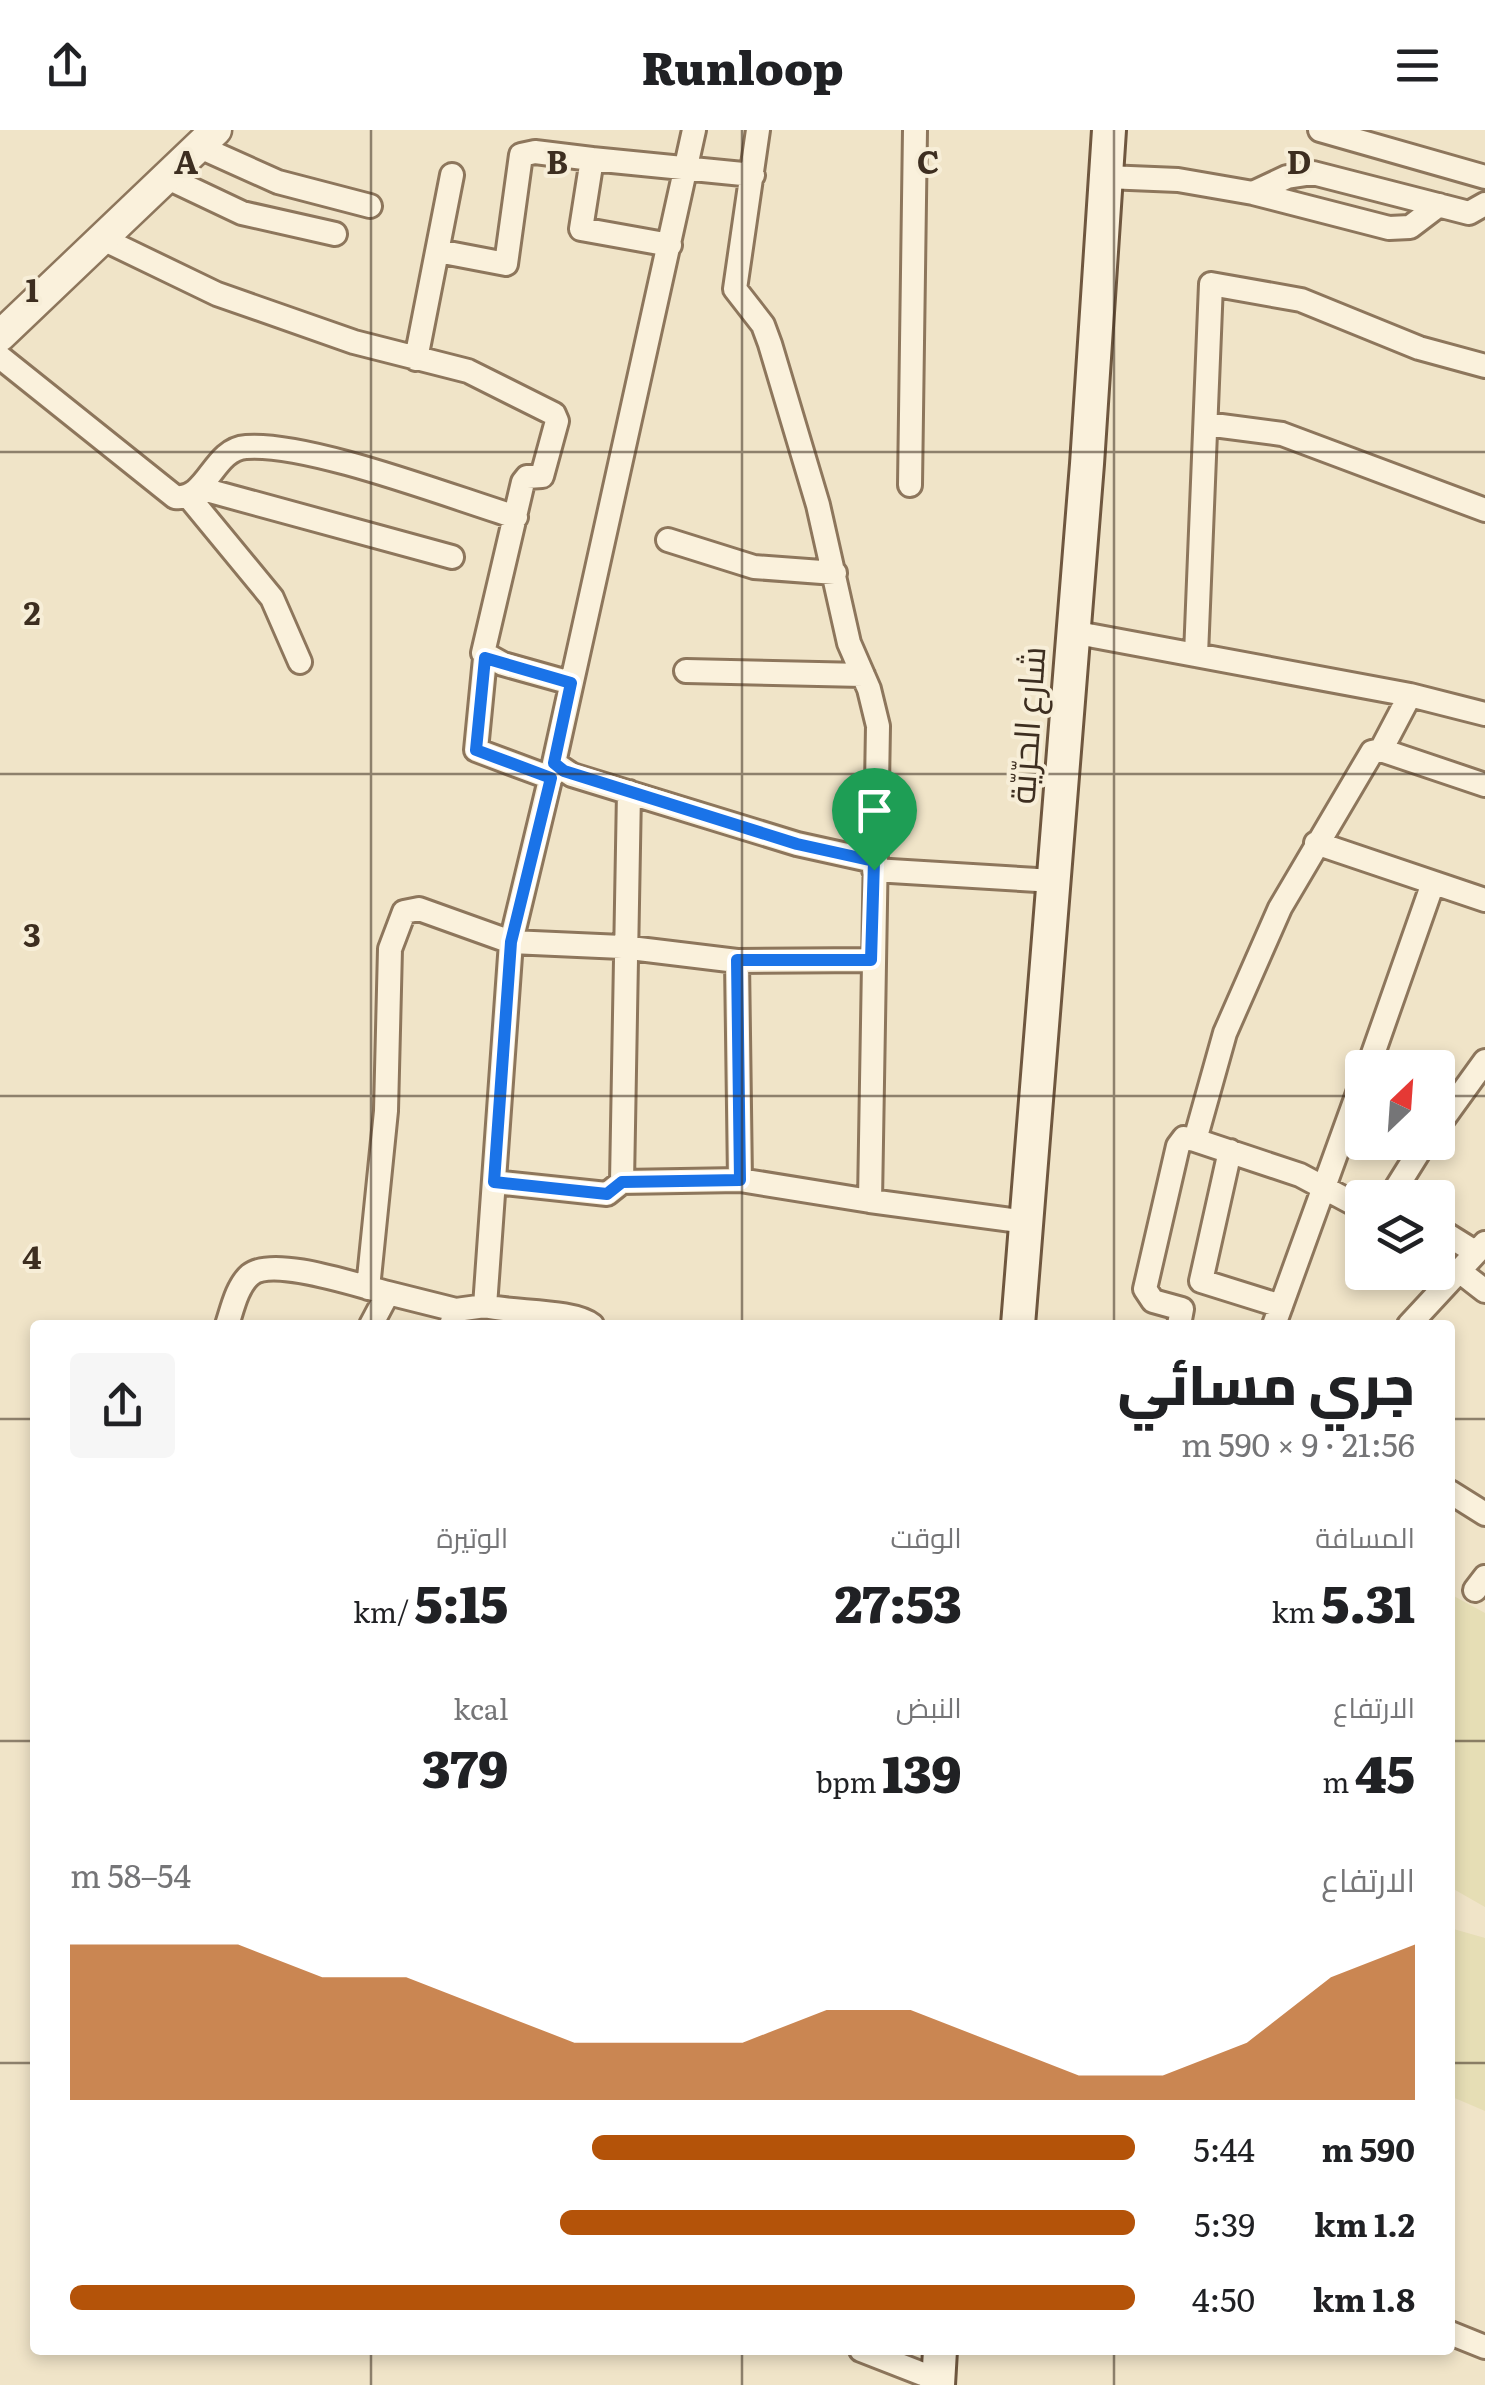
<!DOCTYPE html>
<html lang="ar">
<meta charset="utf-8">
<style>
body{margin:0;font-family:Literata,Cairo,serif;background:#f6f6f6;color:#202124;direction:rtl;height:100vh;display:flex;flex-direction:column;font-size:38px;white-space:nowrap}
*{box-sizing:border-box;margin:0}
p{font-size:32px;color:#757577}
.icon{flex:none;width:55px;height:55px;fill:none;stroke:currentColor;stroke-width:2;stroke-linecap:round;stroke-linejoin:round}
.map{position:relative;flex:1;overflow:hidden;direction:ltr}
.sheet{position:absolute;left:30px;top:1190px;width:1425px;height:1035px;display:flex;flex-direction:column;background:#fff;border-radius:10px;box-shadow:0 5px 15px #0003;direction:rtl}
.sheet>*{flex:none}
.needle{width:65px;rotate:25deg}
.buttons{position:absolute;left:1345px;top:920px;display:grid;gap:20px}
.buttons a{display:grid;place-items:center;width:110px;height:110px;border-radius:10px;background:#fff;box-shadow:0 5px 15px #0003;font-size:50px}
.pin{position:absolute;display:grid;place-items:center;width:85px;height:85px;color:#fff;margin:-102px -42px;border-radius:50% 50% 50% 0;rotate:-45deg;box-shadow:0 0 10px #0007}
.pin .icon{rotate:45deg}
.round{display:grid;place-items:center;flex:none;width:105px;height:105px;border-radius:10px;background:#f6f6f6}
.overview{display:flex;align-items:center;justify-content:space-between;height:170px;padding:0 40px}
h1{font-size:55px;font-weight:800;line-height:75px}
.stats{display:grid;grid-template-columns:repeat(3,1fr);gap:15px;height:170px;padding:10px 40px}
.stats div{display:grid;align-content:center}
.stats b{font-size:50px;font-weight:800}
.stats small{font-size:28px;font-weight:400}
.stats p{font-size:28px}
.chart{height:280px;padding:20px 40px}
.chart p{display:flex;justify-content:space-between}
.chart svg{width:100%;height:180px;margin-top:10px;fill:#b45309;opacity:.7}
ul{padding:0 40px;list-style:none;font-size:32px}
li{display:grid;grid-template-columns:160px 120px 1fr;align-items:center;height:75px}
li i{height:25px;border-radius:12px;background:#b45309}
header{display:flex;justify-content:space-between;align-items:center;height:130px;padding:0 40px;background:#fff;font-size:45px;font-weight:800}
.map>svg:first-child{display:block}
</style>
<header><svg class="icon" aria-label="menu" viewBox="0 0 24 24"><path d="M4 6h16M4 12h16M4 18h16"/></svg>Runloop<svg class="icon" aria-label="share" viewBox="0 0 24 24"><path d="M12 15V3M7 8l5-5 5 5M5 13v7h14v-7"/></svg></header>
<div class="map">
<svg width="1485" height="2255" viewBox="0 0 1485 2255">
<rect width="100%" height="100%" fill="#f0e4c8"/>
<path fill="#e6deb5" d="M1450,1464l35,19v294l-35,-20z
M1450,1798l35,10v173l-35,-15z"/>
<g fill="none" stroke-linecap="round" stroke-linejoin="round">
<defs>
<path id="minor" d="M694,0l-140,633 18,12 225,69 77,17
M758,0l-23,159 28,36 7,19 48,161 31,138 20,46 9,37 -8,475 157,21
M1320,0l165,47
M200,17l78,35 92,24
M166,47l76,36 93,21
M1106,47l72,3 75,13 34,-16 26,-4 156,40 16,-9
M1253,63l136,35 21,-1 29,-22
M103,109l114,55 137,48 114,29 86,43 3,7 -15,55 -15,1 -4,5 -40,171 20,11 68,19
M670,115l-89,-16 11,-70 161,16
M438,121l68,13 15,-109 14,-3 57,7
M0,227l175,140c32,4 38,-48 71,-50 62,-5 205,50 270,70
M416,229l36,-184
M1206,294l76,10 203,76
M910,355l5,-355
M199,358l253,69
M188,366l84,102 28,64
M668,410l86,27 81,6
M1072,502l338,63 75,19
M1196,525l15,-371 90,16 118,48 66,18
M485,528l-9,92 75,28
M686,541l177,4
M1381,620l104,35
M1316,713l169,57
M874,740l180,11
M737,831l3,219
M1368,938l65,-185
M1438,996l47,-65
M1195,1010l105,35 62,33
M1230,1021l-29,130 80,25
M494,1052l113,12 15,-12 7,-390
M622,1052l118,-2 130,21
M1390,1068l35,-56
M1438,1099l37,23
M1458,1140l27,21
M368,1158l18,-177 4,-162 14,-37 15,-3 92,33 111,5 115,14 134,-1
M485,1176c27,7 89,4 107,19
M227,1195c5,-15 10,-39 23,-50 23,-19 109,11 138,18
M371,1195l17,-32 68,17
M451,1195l5,-15 29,-4 26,-364 43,-179
M1179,1195l3,-16 -29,-8 -8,-12 33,-143 6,-8 11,2 30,-107 55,-125 92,-156 9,-2 29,-55
M1274,1195l88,-243
M1409,1195l76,-82
M1450,1362l35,22
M1475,1460l10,-13
M1450,2203l35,14
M861,2220l77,30"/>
<path id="tertiary" d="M0,206l216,-206"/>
<path id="secondary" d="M1018,1195l69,-861 22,-334
M938,2255l2,-35"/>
</defs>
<use href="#minor" stroke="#8d765c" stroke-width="28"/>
<use href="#tertiary" stroke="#8d765c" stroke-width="35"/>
<use href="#secondary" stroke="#6f573f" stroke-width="38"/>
<use href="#minor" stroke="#faf1dc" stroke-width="22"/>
<use href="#tertiary" stroke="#faf1dc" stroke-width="30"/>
<use href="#secondary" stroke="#faf1dc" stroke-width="32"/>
</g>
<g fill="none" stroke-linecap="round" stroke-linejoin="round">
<defs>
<path id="route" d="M485,528l86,25 -17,80 10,8 233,73 77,17 -3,99h-134l3,220 -118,2 -15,12 -113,-12 17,-240 40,-164 -75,-28z"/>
</defs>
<use href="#route" stroke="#fff" stroke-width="20"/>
<use href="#route" stroke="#1a73e8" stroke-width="12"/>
</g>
<path fill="none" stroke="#3d2e20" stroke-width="2.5" stroke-opacity="0.55" d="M371,0v1195M742,0v1195M1114,0v1195M0,322h1485M0,644h1485M0,966h1362M1438,966h47M0,1289h35M1450,1289h35M0,1611h35M1450,1611h35M0,1933h35M1450,1933h35M371,2220v35M742,2220v35M1114,2220v35"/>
<g text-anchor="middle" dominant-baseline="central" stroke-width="8" stroke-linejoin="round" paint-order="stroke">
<g font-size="35" fill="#3d2e20" stroke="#f7eed8">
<text transform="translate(1025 595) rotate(-86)">شارع الحرّيّة</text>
</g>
</g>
<g font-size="32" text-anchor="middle" font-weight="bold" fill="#3d2e20" stroke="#f7eed8" stroke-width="8" stroke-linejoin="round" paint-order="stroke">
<text x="186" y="44">A</text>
<text x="557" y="44">B</text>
<text x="928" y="44">C</text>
<text x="1299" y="44">D</text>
<text x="32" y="172">1</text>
<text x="32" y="495">2</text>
<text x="32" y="817">3</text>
<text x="32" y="1139">4</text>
</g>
</svg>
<div class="buttons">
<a><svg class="needle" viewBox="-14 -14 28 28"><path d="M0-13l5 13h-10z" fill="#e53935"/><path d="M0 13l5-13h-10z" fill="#757577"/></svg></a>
<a><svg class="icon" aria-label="layers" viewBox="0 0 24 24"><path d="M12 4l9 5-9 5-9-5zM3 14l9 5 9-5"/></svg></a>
</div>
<div class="pin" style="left:874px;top:740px;background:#1e9e55"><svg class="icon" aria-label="arrive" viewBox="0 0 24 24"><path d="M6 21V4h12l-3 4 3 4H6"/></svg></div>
<section class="sheet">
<div class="overview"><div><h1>جري مسائي</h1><p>21:56 · 9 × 590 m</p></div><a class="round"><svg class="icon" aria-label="share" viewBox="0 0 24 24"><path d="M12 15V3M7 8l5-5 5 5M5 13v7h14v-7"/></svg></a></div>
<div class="stats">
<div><p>المسافة</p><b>5.31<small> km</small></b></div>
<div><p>الوقت</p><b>27:53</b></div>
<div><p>الوتيرة</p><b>5:15<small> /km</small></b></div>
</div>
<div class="stats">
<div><p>الارتفاع</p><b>45<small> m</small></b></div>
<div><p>النبض</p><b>139<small> bpm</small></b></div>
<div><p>kcal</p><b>379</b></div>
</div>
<div class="chart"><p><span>الارتفاع</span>54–58 m</p>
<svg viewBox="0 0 160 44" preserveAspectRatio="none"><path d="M0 44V6L10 6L20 6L30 14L40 14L50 22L60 30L70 30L80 30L90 22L100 22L110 30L120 38L130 38L140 30L150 14L160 6V44z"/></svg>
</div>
<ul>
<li><b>590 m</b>5:44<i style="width:51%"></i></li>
<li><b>1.2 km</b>5:39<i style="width:54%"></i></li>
<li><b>1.8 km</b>4:50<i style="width:100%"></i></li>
</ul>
</section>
</div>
